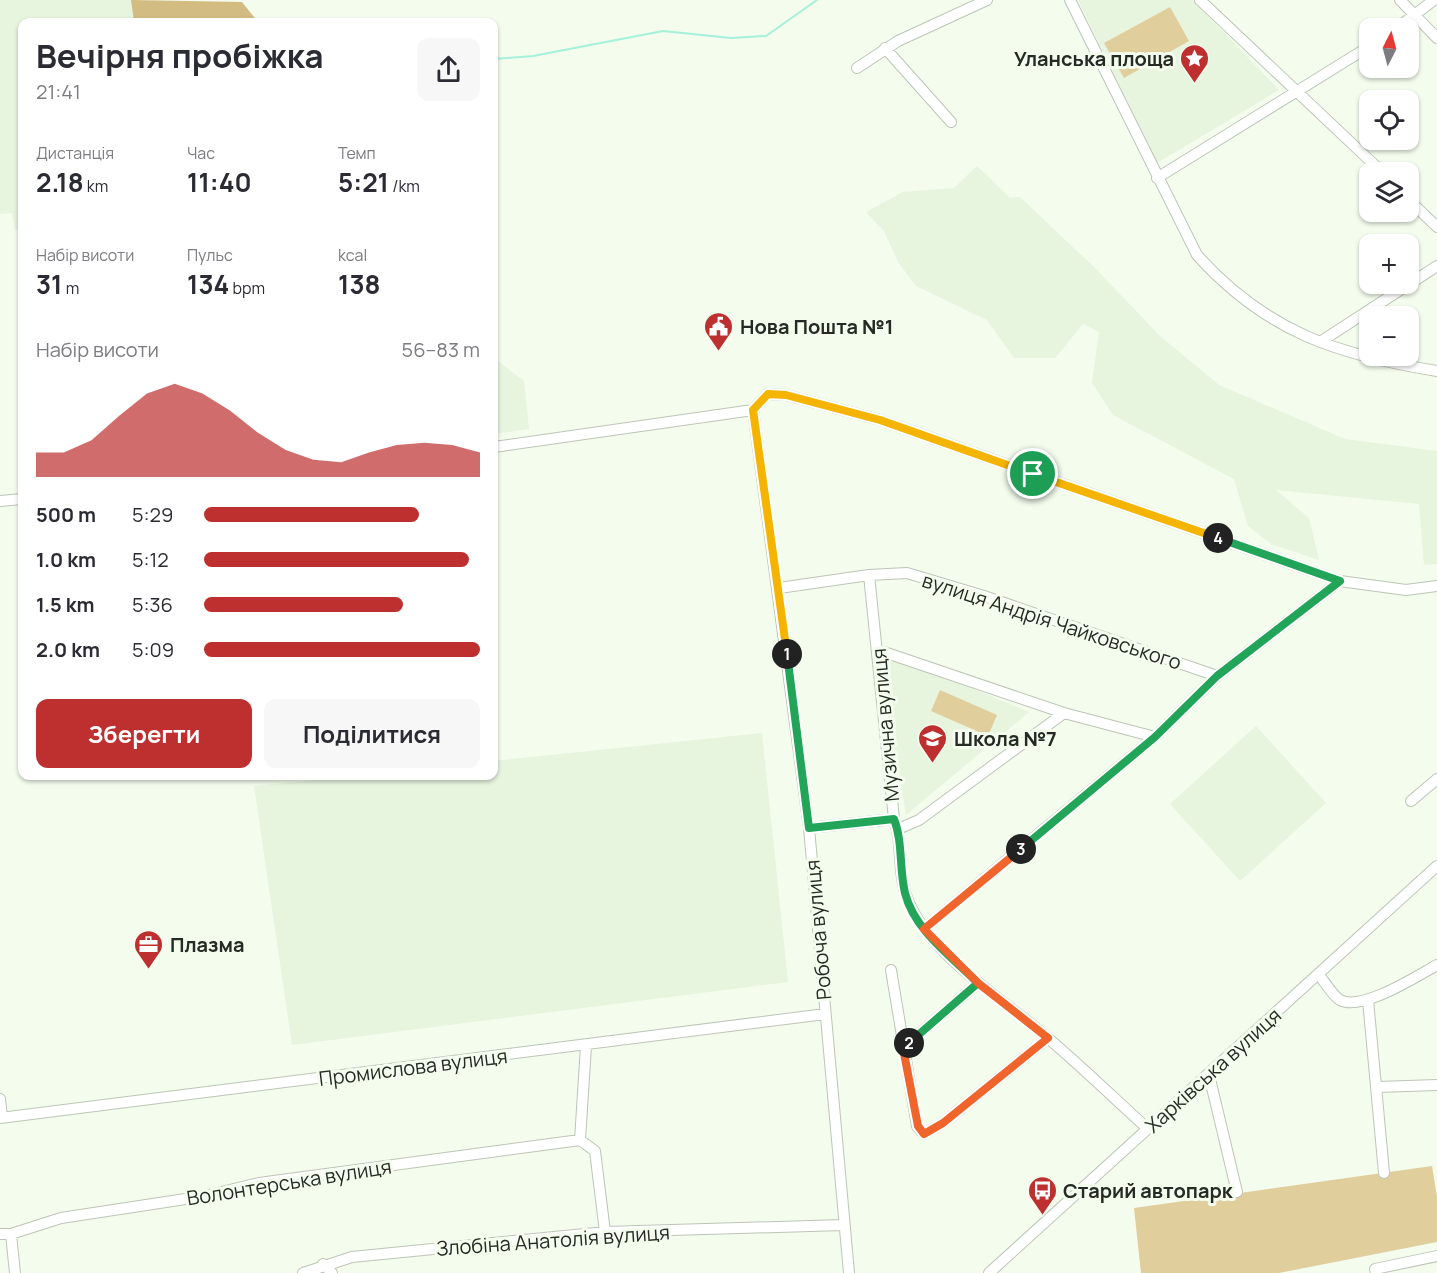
<!DOCTYPE html>
<html lang="uk">
<meta charset="utf-8">
<style>
body{margin:0;font-family:Manrope,sans-serif;background:#f7f7f7;color:#2b2b33;height:100vh;display:flex;flex-direction:column;font-size:22px;white-space:nowrap}
*{box-sizing:border-box;margin:0}
p{font-size:20px;color:#7c7c81}
.icon{flex:none;width:33px;height:33px;fill:none;stroke:currentColor;stroke-width:2;stroke-linecap:round;stroke-linejoin:round}
.map{position:relative;flex:1;overflow:hidden}
.side{position:absolute;left:18px;top:18px;width:480px;height:762px;display:flex;flex-direction:column;background:#fff;border-radius:12px;box-shadow:0 2px 4px #0004}
.side>*{flex:none}
.needle{width:39px;rotate:6deg}
.fabs{position:absolute;left:1359px;top:18px;display:grid;gap:12px}
.fabs a{display:grid;place-items:center;width:60px;height:60px;border-radius:12px;background:#fff;box-shadow:0 2px 4px #0004;font-size:30px}
.pin{position:absolute;display:grid;place-items:center;width:51px;height:51px;color:#fff;margin:-26px;border:3px solid #fff;border-radius:50%;box-shadow:0 2px 6px #0007}
.km{position:absolute;width:30px;height:30px;margin:-15px;border-radius:50%;background:#222;color:#fff;font-size:16px;line-height:30px;text-align:center}
.round{display:grid;place-items:center;flex:none;width:63px;height:63px;border-radius:12px;background:#f7f7f7}
.head{display:flex;align-items:center;justify-content:space-between;height:102px;padding:0 18px}
h1{font-size:33px;font-weight:700;line-height:45px}
.stats{display:grid;grid-template-columns:repeat(3,1fr);gap:9px;height:102px;padding:6px 18px}
.stats div{display:grid;align-content:center}
.stats b{font-size:26px;font-weight:700}
.stats small{font-size:16px;font-weight:400}
.stats p{font-size:16px}
.chart{height:168px;padding:12px 18px}
.chart p{display:flex;justify-content:space-between}
.chart svg{width:100%;height:108px;margin-top:6px;fill:#be2f2f;opacity:.7}
.cta{display:flex;gap:12px;margin-top:auto;padding:12px 18px}
.cta a{flex:1;height:69px;border-radius:12px;background:#be2f2f;color:#fff;font-size:24px;font-weight:700;line-height:69px;text-align:center}
.cta a+a{background:#f7f7f7;color:#2b2b33}
ul{padding:0 18px;list-style:none;font-size:20px}
li{display:grid;grid-template-columns:96px 72px 1fr;align-items:center;height:45px}
li i{height:15px;border-radius:8px;background:#be2f2f}
.map>svg:first-child{display:block}
</style>
<div class="map">
<svg width="1437" height="1273" viewBox="0 0 1437 1273">
<rect width="100%" height="100%" fill="#f3fced"/>
<path fill="#e7f4de" d="M0,0h131l3,22h-112v207l-7,1 -3,-17 -12,1z
M1078,0h115l86,90 -122,73z
M977,166l33,32 10,-1 76,72 64,67 59,49 126,54 92,12v113l-13,1 -5,-61 -143,-14 33,28 10,42 -48,-16 -23,-18 -14,-47 -121,-64 -21,-32 7,-51 -16,-8 -28,34h-41l-27,-38 -71,-34 -18,-24 -14,-31 -18,-19 37,-20 51,-4z
M494,358l30,23 5,48 -35,5z
M881,657l18,1 130,54 -123,103z
M1256,726l70,77 -86,78 -70,-77z
M762,733l26,249 -496,63 -38,-259 103,-10h137v-15z"/>
<path fill="#e1ce9d" d="M1170,7l19,34 -65,37 -20,-35z
M940,690l57,25 -9,21 -57,-25z
M1432,1166l5,31v45l-158,31h-138l-7,-65z"/>
<path fill="#d2bc81" d="M131,0l111,2 16,20h-124z"/>
<g fill="none" stroke-linecap="round" stroke-linejoin="round">
<path stroke="#a5f1db" stroke-width="2" d="M494,59l39,-3 130,-25 68,7 35,-2 51,-36"/>
<defs>
<path id="minor" d="M1070,0l127,255c69,77 141,100 240,116
M1200,0l182,172
M1400,0l37,38
M1397,28l37,-28
M885,48l66,74
M857,68l41,-27 89,-41
M1157,178l213,-132
M1408,199l29,28
M1320,342l117,-76
M753,410l56,418 40,445
M494,447l259,-37 15,-16 18,1 94,25 460,161 66,9 31,-4
M0,501l22,-2
M869,575l25,244c9,24 3,52 12,76 21,60 98,104 143,144 34,29 66,60 99,90
M779,588l90,-13 38,-2 77,23 233,80
M878,650l186,63 91,24
M1411,801l26,-22
M809,828l85,-9
M898,829l21,-9 145,-107
M924,929l231,-192 62,-61 123,-95
M891,970l26,156 7,8 19,-11 105,-85
M1319,975c6,7 13,20 21,25 21,12 77,-24 97,-35
M1368,1000l16,173
M586,1046l-6,94 15,11 10,81
M903,1048l75,-65
M1209,1075l28,117
M1378,1087l59,-2
M0,1099l2,18
M0,1118l825,-104
M0,1234h11l50,-16 144,-22 54,-13 321,-43
M11,1234l4,39
M323,1264l9,9
M303,1273l49,-16 253,-25 238,-7
M989,1273l448,-407
M1376,1273l-1,-4 62,-13"/>
</defs>
<use href="#minor" stroke="#bdc5b7" stroke-width="12"/>
<use href="#minor" stroke="#fff" stroke-width="10"/>
</g>
<g fill="none" stroke-linecap="round" stroke-linejoin="round">
<defs>
<path id="split-1" d="M787,654l-34,-244 15,-16 18,1 94,25 153,54"/>
<path id="split-2" d="M787,654l22,174 85,-9c9,23 5,49 11,74 9,37 47,64 73,90l-69,60"/>
<path id="split-3" d="M909,1043l-6,5 15,78 6,8 19,-11 105,-85 -70,-55 -54,-54 97,-80"/>
<path id="split-4" d="M1021,849l134,-112 62,-61 123,-95 -122,-43"/>
<path id="split-5" d="M1033,474l185,64"/>
</defs>
<use href="#split-1" stroke="#fff" stroke-width="12"/>
<use href="#split-2" stroke="#fff" stroke-width="12"/>
<use href="#split-3" stroke="#fff" stroke-width="12"/>
<use href="#split-4" stroke="#fff" stroke-width="12"/>
<use href="#split-5" stroke="#fff" stroke-width="12"/>
<use href="#split-1" stroke="#f5b400" stroke-width="8"/>
<use href="#split-2" stroke="#22a559" stroke-width="8"/>
<use href="#split-3" stroke="#f0652b" stroke-width="8"/>
<use href="#split-4" stroke="#22a559" stroke-width="8"/>
<use href="#split-5" stroke="#f5b400" stroke-width="8"/>
</g>
<defs>
<symbol id="sight-pin" viewBox="-11 -11 22 30"><path d="M0 17L-7.5 6A9.5 9.5 0 1 1 7.5 6Z" fill="#be2f2f" stroke="#f3fced"/><path d="M0-6L1.8-2.2L6-1.7L2.9 1.2L3.7 5.4L0 3.3L-3.7 5.4L-2.9 1.2L-6-1.7L-1.8-2.2Z" fill="#fff"/></symbol>
<symbol id="civic-pin" viewBox="-11 -11 22 30"><path d="M0 17L-7.5 6A9.5 9.5 0 1 1 7.5 6Z" fill="#be2f2f" stroke="#f3fced"/><path d="M-.6-6.5H3V-4.5H.6V-3L4-1V1h2V6H-6V1h2V-1L-.6-3ZM-1.2 2.5V6h2.4V2.5Z" fill="#fff"/></symbol>
<symbol id="school-pin" viewBox="-11 -11 22 30"><path d="M0 17L-7.5 6A9.5 9.5 0 1 1 7.5 6Z" fill="#be2f2f" stroke="#f3fced"/><path d="M0-5L7-2L0 1L-7-2ZM-4 1L0 2.5L4 1V4Q0 6-4 4Z" fill="#fff"/></symbol>
<symbol id="office-pin" viewBox="-11 -11 22 30"><path d="M0 17L-7.5 6A9.5 9.5 0 1 1 7.5 6Z" fill="#be2f2f" stroke="#f3fced"/><path d="M-6-3h4V-5.5h4V-3h4V5H-6ZM-1-4.5V-3h2v-1.5ZM-6 0V1H6V0Z" fill="#fff"/></symbol>
<symbol id="bus-pin" viewBox="-11 -11 22 30"><path d="M0 17L-7.5 6A9.5 9.5 0 1 1 7.5 6Z" fill="#be2f2f" stroke="#f3fced"/><path d="M-5-6H5V4H4V6H2V4H-2V6H-4V4H-5ZM-3.5-4V0h7V-4ZM-3.5 1.2v1.5H-2V1.2ZM2 1.2v1.5H3.5V1.2Z" fill="#fff"/></symbol>
</defs>
<g fill-rule="evenodd">
<use href="#sight-pin" x="1178" y="42" width="33" height="45"/>
<use href="#civic-pin" x="702" y="310" width="33" height="45"/>
<use href="#school-pin" x="916" y="722" width="33" height="45"/>
<use href="#office-pin" x="132" y="928" width="33" height="45"/>
<use href="#bus-pin" x="1026" y="1174" width="33" height="45"/>
</g>
<g text-anchor="middle" dominant-baseline="central" stroke-width="6" stroke-linejoin="round" paint-order="stroke">
<g font-size="20" font-weight="bold" fill="#262a24" stroke="#f3fced" text-anchor="start">
<text x="1174" y="58" text-anchor="end">Уланська площа</text>
<text x="740" y="326">Нова Пошта №1</text>
<text x="954" y="738">Школа №7</text>
<text x="170" y="944">Плазма</text>
<text x="1063" y="1190">Старий автопарк</text>
</g>
<g font-size="20" fill="#262a24" stroke="#f3fced">
<text transform="translate(1052 621) rotate(18)">вулиця Андрія Чайковського</text>
<text transform="translate(885 725) rotate(-95)">Музична вулиця</text>
<text transform="translate(818 930) rotate(-95)">Робоча вулиця</text>
<text transform="translate(413 1067) rotate(-7)">Промислова вулиця</text>
<text transform="translate(1213 1070) rotate(-42)">Харківська вулиця</text>
<text transform="translate(289 1182) rotate(-9)">Волонтерська вулиця</text>
<text transform="translate(553 1240) rotate(-4)">Злобіна Анатолія вулиця</text>
</g>
</g>
</svg>
<div class="fabs">
<a><svg class="needle" viewBox="-14 -14 28 28"><path d="M0-13l5 13h-10z" fill="#e53935"/><path d="M0 13l5-13h-10z" fill="#7c7c81"/></svg></a>
<a><svg class="icon" aria-label="locate" viewBox="0 0 24 24"><circle cx="12" cy="12" r="6"/><path d="M12 2v4M12 18v4M2 12h4M18 12h4"/></svg></a>
<a><svg class="icon" aria-label="layers" viewBox="0 0 24 24"><path d="M12 4l9 5-9 5-9-5zM3 14l9 5 9-5"/></svg></a>
<a>+</a>
<a>−</a>
</div>
<div class="pin" style="left:1033px;top:474px;background:#1e9e55"><svg class="icon" aria-label="arrive" viewBox="0 0 24 24"><path d="M6 21V4h12l-3 4 3 4H6"/></svg></div>
<b class="km" style="left:787px;top:654px">1</b>
<b class="km" style="left:909px;top:1043px">2</b>
<b class="km" style="left:1021px;top:849px">3</b>
<b class="km" style="left:1218px;top:538px">4</b>
<section class="side">
<div class="head"><div><h1>Вечірня пробіжка</h1><p>21:41</p></div><a class="round"><svg class="icon" aria-label="share" viewBox="0 0 24 24"><path d="M12 15V3M7 8l5-5 5 5M5 13v7h14v-7"/></svg></a></div>
<div class="stats">
<div><p>Дистанція</p><b>2.18<small> km</small></b></div>
<div><p>Час</p><b>11:40</b></div>
<div><p>Темп</p><b>5:21<small> /km</small></b></div>
</div>
<div class="stats">
<div><p>Набір висоти</p><b>31<small> m</small></b></div>
<div><p>Пульс</p><b>134<small> bpm</small></b></div>
<div><p>kcal</p><b>138</b></div>
</div>
<div class="chart"><p><span>Набір висоти</span>56–83 m</p>
<svg viewBox="0 0 160 44" preserveAspectRatio="none"><path d="M0 44V34L10 34L20 29L30 19L40 10L50 6L60 10L70 17L80 26L90 33L100 37L110 38L120 34L130 31L140 30L150 31L160 34V44z"/></svg>
</div>
<ul>
<li><b>500 m</b>5:29<i style="width:78%"></i></li>
<li><b>1.0 km</b>5:12<i style="width:96%"></i></li>
<li><b>1.5 km</b>5:36<i style="width:72%"></i></li>
<li><b>2.0 km</b>5:09<i style="width:100%"></i></li>
</ul>
<div class="cta"><a>Зберегти</a><a>Поділитися</a></div>
</section>
</div>
